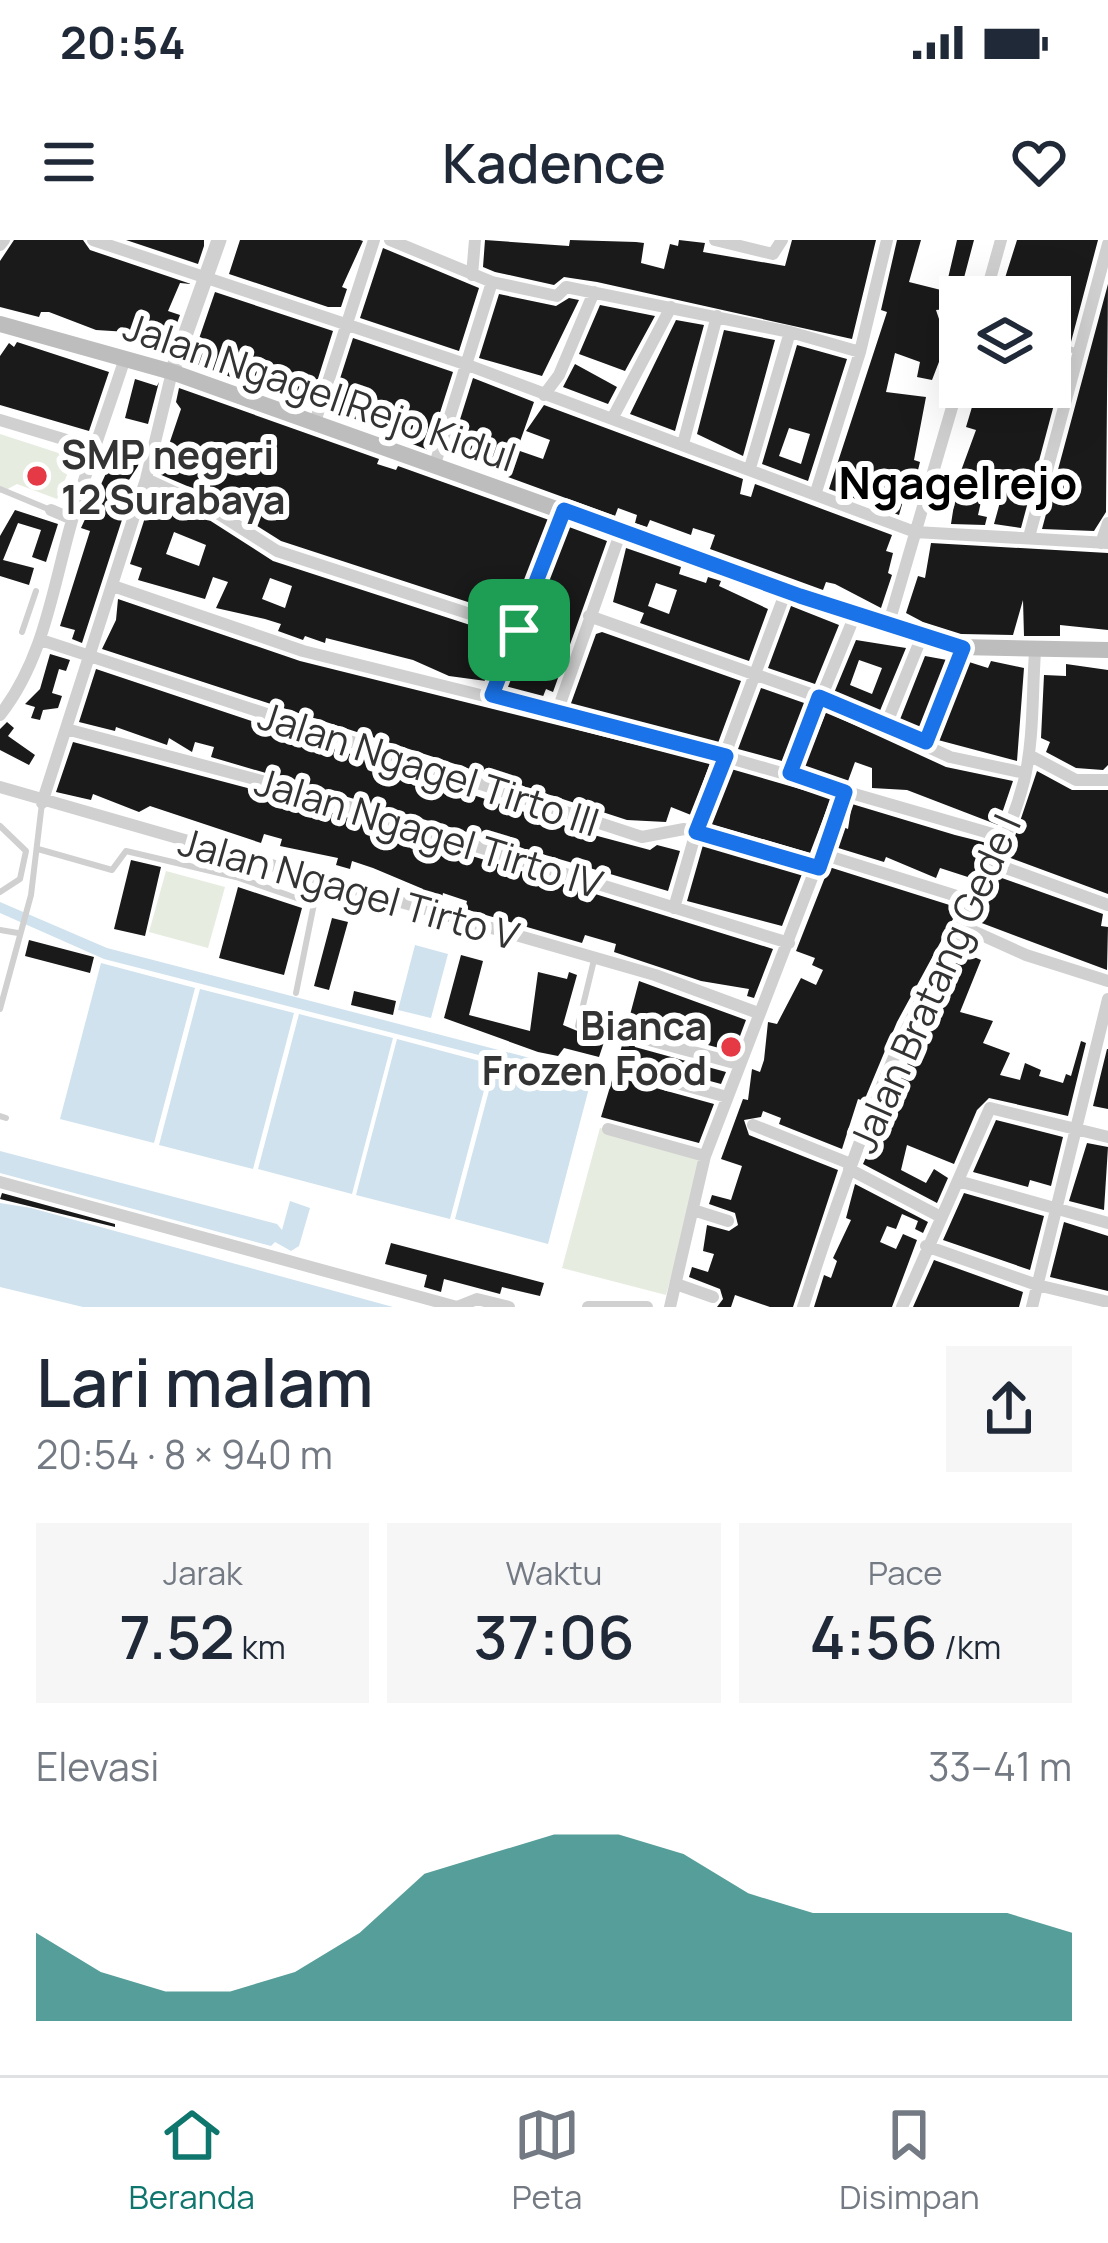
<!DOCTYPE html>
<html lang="id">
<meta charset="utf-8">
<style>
body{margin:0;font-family:Manrope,sans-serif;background:#f6f6f7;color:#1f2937;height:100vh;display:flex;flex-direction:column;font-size:45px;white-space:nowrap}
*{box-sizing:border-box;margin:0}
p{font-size:39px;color:#747a83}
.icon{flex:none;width:66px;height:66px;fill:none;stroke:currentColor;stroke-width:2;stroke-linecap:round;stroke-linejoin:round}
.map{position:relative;height:1067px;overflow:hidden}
.panel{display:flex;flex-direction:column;background:#fff;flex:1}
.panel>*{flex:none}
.buttons{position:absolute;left:939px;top:36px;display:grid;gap:24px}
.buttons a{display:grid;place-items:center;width:132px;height:132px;border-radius:0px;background:#fff;box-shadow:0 12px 48px #0002;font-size:60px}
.pin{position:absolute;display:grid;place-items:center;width:102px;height:102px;color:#fff;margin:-51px;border-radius:24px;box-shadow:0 6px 18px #0006}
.round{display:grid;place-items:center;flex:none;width:126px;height:126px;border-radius:0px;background:#f6f6f7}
.overview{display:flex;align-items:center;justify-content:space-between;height:204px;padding:0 36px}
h1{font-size:66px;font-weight:600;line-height:90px}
.stats{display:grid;grid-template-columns:repeat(3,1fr);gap:18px;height:204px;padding:12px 36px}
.stats div{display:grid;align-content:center;border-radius:0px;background:#f6f6f7;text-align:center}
.stats b{font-size:60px;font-weight:600}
.stats small{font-size:33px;font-weight:400}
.stats p{font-size:33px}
.chart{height:336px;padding:24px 36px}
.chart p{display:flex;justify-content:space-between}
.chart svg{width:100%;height:216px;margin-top:12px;fill:#0f766e;opacity:.7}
.status{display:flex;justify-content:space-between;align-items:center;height:84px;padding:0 60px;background:#fff;direction:ltr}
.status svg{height:33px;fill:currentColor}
header{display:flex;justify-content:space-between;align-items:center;height:156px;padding:0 36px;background:#fff;font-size:54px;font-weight:600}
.tabs{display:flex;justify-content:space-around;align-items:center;height:168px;border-top:3px solid #e0e1e3;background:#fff;font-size:33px;color:#747a83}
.tabs a{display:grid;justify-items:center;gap:6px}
.tabs .active{color:#0f766e}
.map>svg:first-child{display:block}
</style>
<div class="status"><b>20:54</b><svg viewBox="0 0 49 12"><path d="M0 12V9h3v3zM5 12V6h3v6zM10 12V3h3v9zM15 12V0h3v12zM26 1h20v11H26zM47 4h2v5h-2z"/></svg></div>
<header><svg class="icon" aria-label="menu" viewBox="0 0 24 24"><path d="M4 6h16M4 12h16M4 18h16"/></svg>Kadence<svg class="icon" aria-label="heart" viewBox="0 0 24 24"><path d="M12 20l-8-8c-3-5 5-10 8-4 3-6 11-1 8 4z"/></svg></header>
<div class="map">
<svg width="1108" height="1067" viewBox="0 0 1108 1067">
<rect width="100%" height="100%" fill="#fff"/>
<path fill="#e6ecdf" d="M0,194l74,24 -17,41 -40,-15 -17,9z
M166,631l59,16 -17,61 -59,-16z
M600,888l104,28 -38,139 -104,-27z"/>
<path fill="#cfe2ee" d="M0,662l107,46 488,127 -3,9 -488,-125 -104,-46z
M415,705l33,9 -17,64 -33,-8z
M101,723l94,25 -41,155 -94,-24z
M200,749l94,24 -41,156 -94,-24z
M299,774l94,24 -41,156 -94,-25z
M397,799l94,25 -41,155 -94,-24z
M496,824l93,24 -41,156 -93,-25z
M0,911l277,73 5,6 8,-29 20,7 -11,38 -8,5 -16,-9 -4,4 -271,-73z
M0,963l31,5 362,99h-310l-83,-20z"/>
<path fill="#1a1a1a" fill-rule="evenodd" d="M14,0h69l7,10 101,34 -11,-1 -12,28 12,4 -14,38 -12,-4 3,-8 -29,-9 -32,-2 -47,-18h-8l-2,5 -39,-10v-46z
M126,0h78v6l-6,18z
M240,0h120l3,1 -21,46 5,2 -6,18h-13l-99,-33z
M485,0l84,6 1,-6 66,2 8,1 -3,20 23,6 6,-25 8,2 1,-6 26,3 -2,9 82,14 7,-26h84l-24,99 -255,-57 -33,-5 -10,8 -59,-13 -12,-5z
M897,0h24l-12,42 36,9 12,-51h17l-18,68 -20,2 3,9 15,4 -22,57 -15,-3 3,-15 -25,-9 -9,39 40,5 -12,63 6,2 -3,12 -6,-1 -12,42 -70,-26 58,-177 -6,-2z
M1017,0h81l-27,102 -21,-6v-39h-51z
M383,8l96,40 -20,63 -99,-33z
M1108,44l-2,228 -12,19 -52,-2z
M215,52l118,39 -24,76 -118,-45z
M499,54l57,12 13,-8 10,2 -37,76 -63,-18z
M600,65l55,11 -30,55 -46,-17z
M676,80l28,5 -29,106 -45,-17z
M724,90l51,10 -32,116 -46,-22z
M353,98l100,34 -25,78 -18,-7 3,-7 -7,-5 -77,-18z
M17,102l92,30 -20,59 -89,-26v-49l9,-13 5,4z
M797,105l50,14 -39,122 -46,-17zM789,188l21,6 -9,30 -22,-8z
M1050,111l17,5 -46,172 -27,-4 10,-36 -19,-4 -7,31 9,2 -2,8 -34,-1 7,-45 18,-49 -10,-3 12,-40h72z
M575,124l42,23 -9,17 -45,-17z
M473,138l61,24 -17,48 26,9 7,-19 -24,-9 18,-26 199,74 -3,15 11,3 4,-13 137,51 -6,16 7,2 -5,20 4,2 -11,33 -46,-24 -9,-2 -3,8 -113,-41 5,-14 -22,-7 -2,7 -41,-15 -3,7 -12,-4 2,-8 -19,-7 -3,8 -129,-47 2,-5 -36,-19z
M135,139l22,7 2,-4 -11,42 -23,-6z
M179,148l200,71 -2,5 19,6 2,-4 151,54 -38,96 -230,-75 -35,-22 2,-7 -89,-38 22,-65 -5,-7z
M125,213l15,4 -2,9 -13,20 7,3 -50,154 -10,-4 3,-9 -15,-4 30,-95 -9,-3 27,-59 11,3z
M152,256l54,22 67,43 231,75 -18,45 -37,-5 -36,-16 -87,-22 -1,5 -20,-7 -2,4 -25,-9 3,-7 -16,-5 -49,-11 12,-26 -15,-5 -8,22 -67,-19 4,-12 -12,-4zM174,292l32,13 -7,21 -33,-12zM270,338l22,8 -7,22 -23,-9z
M15,270l43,14 -12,38 -14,-5 9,-27 -23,-7 -15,37 31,8 -5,17 -29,-9v-40z
M569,287l38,14 -54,151 -7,-3 -4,10 -37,-9z
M931,303l177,10v77l-48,-5v11h-36l-1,-36 -10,35 -52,-1 -38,-12 -17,-9 12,-37 7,2z
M626,308l55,19 -2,7 27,9 2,-6 13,4 -2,5 49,23 -19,52 -109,-38 4,-10 -31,-11zM656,343l21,7 -8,24 -21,-8z
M118,359l182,62 410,102 -19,52 -20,-8 -5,15 -39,-2 -525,-171 14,-29z
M791,366l48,19 -24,59 -47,-16z
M602,392l139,49 -23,62 -148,-37 26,-72z
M856,400l50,8 -27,65 -45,-20zM859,420l23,8 -10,26 -22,-9z
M50,414l20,6 -4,11 -7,-2 -7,24 10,3 -4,12 -15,2 -3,10 -9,-2 4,-11 -10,-3 15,-15z
M925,416l22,4 -28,71 -20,-9z
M991,421l33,7 -7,93 -79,-21 31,-78 19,6z
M1066,424l42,6v95l-5,5 -27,-2 -30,-16 4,-10 -9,-4 3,-63 22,1z
M96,429l494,165 60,16 7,-5 23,6 -12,40 -457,-134 3,-10 -19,-5 -3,10 -23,-14 -2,7 -51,-18 -1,4 -36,-9z
M761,448l46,16 -25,57 -44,-12z
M826,472l120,55 67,14 -15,44 -91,-35 -35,-2v-20l-17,-6 -7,19 -44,-14z
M7,482l7,6 -6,8 27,19 -6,10 -29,-15v-21z
M73,502l205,54 495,153 -19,49 -7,-2 2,-7 -48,-8 -87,-29 2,-8 -31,-9 -3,8 -117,-34 2,-8 -24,-8 -2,10 -9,-3 -11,-4 2,-7 -50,-21 -21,-7 -2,8 -14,-4 2,-7 -58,-12 2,-7 -18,-5 -3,9 -111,-37 -11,6 -46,-18 -2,6 -35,-8z
M731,529l100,29 -21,55 -100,-29z
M1037,531l35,19h36v104l-100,-37z
M852,564l103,31 36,9 -17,35 -34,-11 -4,10 -50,-21 -2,5 -49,-15 8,-20 5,2z
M703,605l99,29 -20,52 -95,-25z
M131,620l30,7 -16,69 -31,-7z
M829,627l130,41 -62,114 -33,79 -6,-2 -16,50 -63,-25 2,-6 -18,-7 -2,6 -17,3 5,15 89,35 -45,137h-23l-35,-12 -4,12h-14l6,-8 -3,-10 -31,-12 3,-10 16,5 6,-18 -11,-3 4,-26 22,6 9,-6 -3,-12 -26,-9 3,-9 19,5 11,-34 -21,-7 22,-60 5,1 4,-31 8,3 4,-12 4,-38 9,2 24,-46 15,7 7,-15 -11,-5 3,-7 -19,-7z
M999,637l104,37 -2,12 7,1 -1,43 -128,-48z
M238,647l64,21 -18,67 -65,-17z
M332,678l16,4 -19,68 -15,-4z
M29,700l65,17 -4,16 -65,-17z
M965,713l16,7 -21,52 33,9 -10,22 27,10 -10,22 20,5 5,-17 16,7 -2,6 24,7 3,-9 5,2 10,-35 5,2 -18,73 -79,-18 -12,12 -23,54 -47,-19 -6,25 25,13 8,-14 14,9 -11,25 -74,-39 85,-192z
M461,715l22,6 -14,54 61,16 8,-59 29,7 2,-7 8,3 -14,50 41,17 -5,15 -35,-9 -6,8 -20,-4 -94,-34z
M639,741l107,39 -12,32 -93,-25 -13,6 7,14 91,25 -5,12 -92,-25 -12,5z
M354,751l42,10 -3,14 -42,-10z
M1107,809h1v60l-15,-3z
M615,830l8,9 91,25 -15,39 -98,-26z
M996,880l67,17 -12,49 -21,-6 -2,7 -55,-15z
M1087,903l21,4 -4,63 -35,-9z
M855,944l73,38 -5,11 -8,-4 3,-8 -16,-7 -6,15 -9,-3 -7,16 16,7 7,-15 14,6 -25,67h-78l10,-32 7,3 6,-17 -4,-3 18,-38 -5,-2z
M2,953l113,31v3l-115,-28z
M964,953l80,23 -14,54 -87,-30z
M1064,982l44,14v55l-58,-14z
M391,1003l153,40 -4,13 -38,-9 -2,7 -56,-15 -3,13 -17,-5 3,-12 -42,-11z
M934,1020l89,32 -4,15h-106z"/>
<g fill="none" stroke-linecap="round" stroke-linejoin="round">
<path stroke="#d0d0d0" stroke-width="6" d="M943,73l17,4
M1050,103l29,9
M0,249l48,20
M22,392l14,-41
M0,586l26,25 -6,28 -20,13
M38,609l74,21 14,-19 110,26 78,27 -18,89
M314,664l8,-25
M0,690l18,3
M0,769l31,-114 11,-92
M578,786l16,-66
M0,876l6,2"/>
<path stroke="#d0d0d0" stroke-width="12" d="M93,0l372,124 450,168 193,11
M390,0l102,42 65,14 9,-9 224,45 70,20
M715,0l58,14 9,-14
M0,5l4,-5
M472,35l3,-35
M985,57l16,-57
M544,155l15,-20 35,-83
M612,179l59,-112
M0,180l93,28
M315,182l59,-182
M683,204l34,-128
M435,224l57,-182
M750,228l40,-136
M146,239l65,30 66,42 242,79
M816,252l44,-140 27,-112
M51,270l21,9
M1029,297l79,-293
M1101,303l7,-20
M113,346l190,65 399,99 301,87
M589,376l230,81 131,60 75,16
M888,386l72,-246
M41,400l601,197 42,-8 135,39
M492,455l72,-185
M0,475c45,-57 53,-130 73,-198 15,-54 35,-106 52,-159
M556,475l65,-184
M886,485l36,-89
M66,489l215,57 508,157
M926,502l37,-94
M1029,515l47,25h32
M790,533l65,-158
M0,547l655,188 103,38
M42,563l104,-324 26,-107
M825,615l151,47
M992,623l116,42
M674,668l22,-76 90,-241
M964,687l62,28 82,26
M638,797l100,27
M626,829l101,28
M753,885l98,39
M608,889l97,27
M849,929l90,47
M958,941l150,42
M0,942l457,125 20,-8 32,8
M693,970l35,11
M926,1006l111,39 71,17
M676,1044l37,13
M588,1067h59
M670,1067l35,-151 140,-364
M803,1067c29,-91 60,-181 99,-268 39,-87 98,-165 122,-258 10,-41 8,-87 11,-129
M902,1067l88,-199 118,29
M1032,1067l76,-308"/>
<path stroke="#d0d0d0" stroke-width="15" d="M172,132l47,-132"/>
<path stroke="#bdbdbd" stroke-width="16" d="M0,84l172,48 628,224 159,51 149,3"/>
</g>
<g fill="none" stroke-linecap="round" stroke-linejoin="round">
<defs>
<path id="route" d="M564,270l236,86 163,52 -37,94 -107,-45 -29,76 55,19 -26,76 -123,-36 30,-76 -234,-61z"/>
</defs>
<use href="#route" stroke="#fff" stroke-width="24"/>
<use href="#route" stroke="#1a73e8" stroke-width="15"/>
</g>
<g fill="#e63946" stroke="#fff" stroke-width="4.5">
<circle cx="37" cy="236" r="12"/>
<circle cx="731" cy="807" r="12"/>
</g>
<g text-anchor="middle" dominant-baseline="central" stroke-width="12" stroke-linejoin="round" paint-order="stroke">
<g font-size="39" fill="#333" stroke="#fff">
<text transform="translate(320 151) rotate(19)">Jalan Ngagel Rejo Kidul</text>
<text transform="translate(429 528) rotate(18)">Jalan Ngagel Tirto III</text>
<text transform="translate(429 592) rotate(17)">Jalan Ngagel Tirto IV</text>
<text transform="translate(349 648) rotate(16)">Jalan Ngagel Tirto V</text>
<text transform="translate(934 743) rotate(-66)">Jalan Bratang Gede I</text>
</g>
<g font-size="39" font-weight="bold" fill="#333" stroke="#fff" text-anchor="start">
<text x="61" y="214">SMP negeri<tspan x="61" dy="45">12 Surabaya</tspan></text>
<text x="707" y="785" text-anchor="end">Bianca<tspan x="707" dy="45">Frozen Food</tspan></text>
</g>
<g font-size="45" font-weight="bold" fill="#000" stroke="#fff">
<text x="958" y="242">Ngagelrejo</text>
</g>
</g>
</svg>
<div class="buttons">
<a><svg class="icon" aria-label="layers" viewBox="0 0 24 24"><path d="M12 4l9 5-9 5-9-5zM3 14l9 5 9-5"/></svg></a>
</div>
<div class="pin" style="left:519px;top:390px;background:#1e9e55"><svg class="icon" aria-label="arrive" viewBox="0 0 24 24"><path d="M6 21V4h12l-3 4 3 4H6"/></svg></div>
</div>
<section class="panel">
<div class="overview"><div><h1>Lari malam</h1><p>20:54 · 8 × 940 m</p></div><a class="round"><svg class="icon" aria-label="share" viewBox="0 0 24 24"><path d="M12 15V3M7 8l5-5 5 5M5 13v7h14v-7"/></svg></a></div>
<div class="stats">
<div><p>Jarak</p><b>7.52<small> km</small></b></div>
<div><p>Waktu</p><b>37:06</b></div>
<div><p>Pace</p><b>4:56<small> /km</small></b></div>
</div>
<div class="chart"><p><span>Elevasi</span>33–41 m</p>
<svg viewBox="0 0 160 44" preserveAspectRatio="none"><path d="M0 44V26L10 34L20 38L30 38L40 34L50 26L60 14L70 10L80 6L90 6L100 10L110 18L120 22L130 22L140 22L150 22L160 26V44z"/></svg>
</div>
</section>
<nav class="tabs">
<a class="active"><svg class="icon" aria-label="home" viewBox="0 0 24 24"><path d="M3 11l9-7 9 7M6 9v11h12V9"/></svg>Beranda</a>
<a><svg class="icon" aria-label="map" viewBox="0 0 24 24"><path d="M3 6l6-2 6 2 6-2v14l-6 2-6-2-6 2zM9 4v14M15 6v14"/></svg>Peta</a>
<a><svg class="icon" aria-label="saved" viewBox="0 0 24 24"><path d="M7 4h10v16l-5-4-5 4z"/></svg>Disimpan</a>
</nav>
